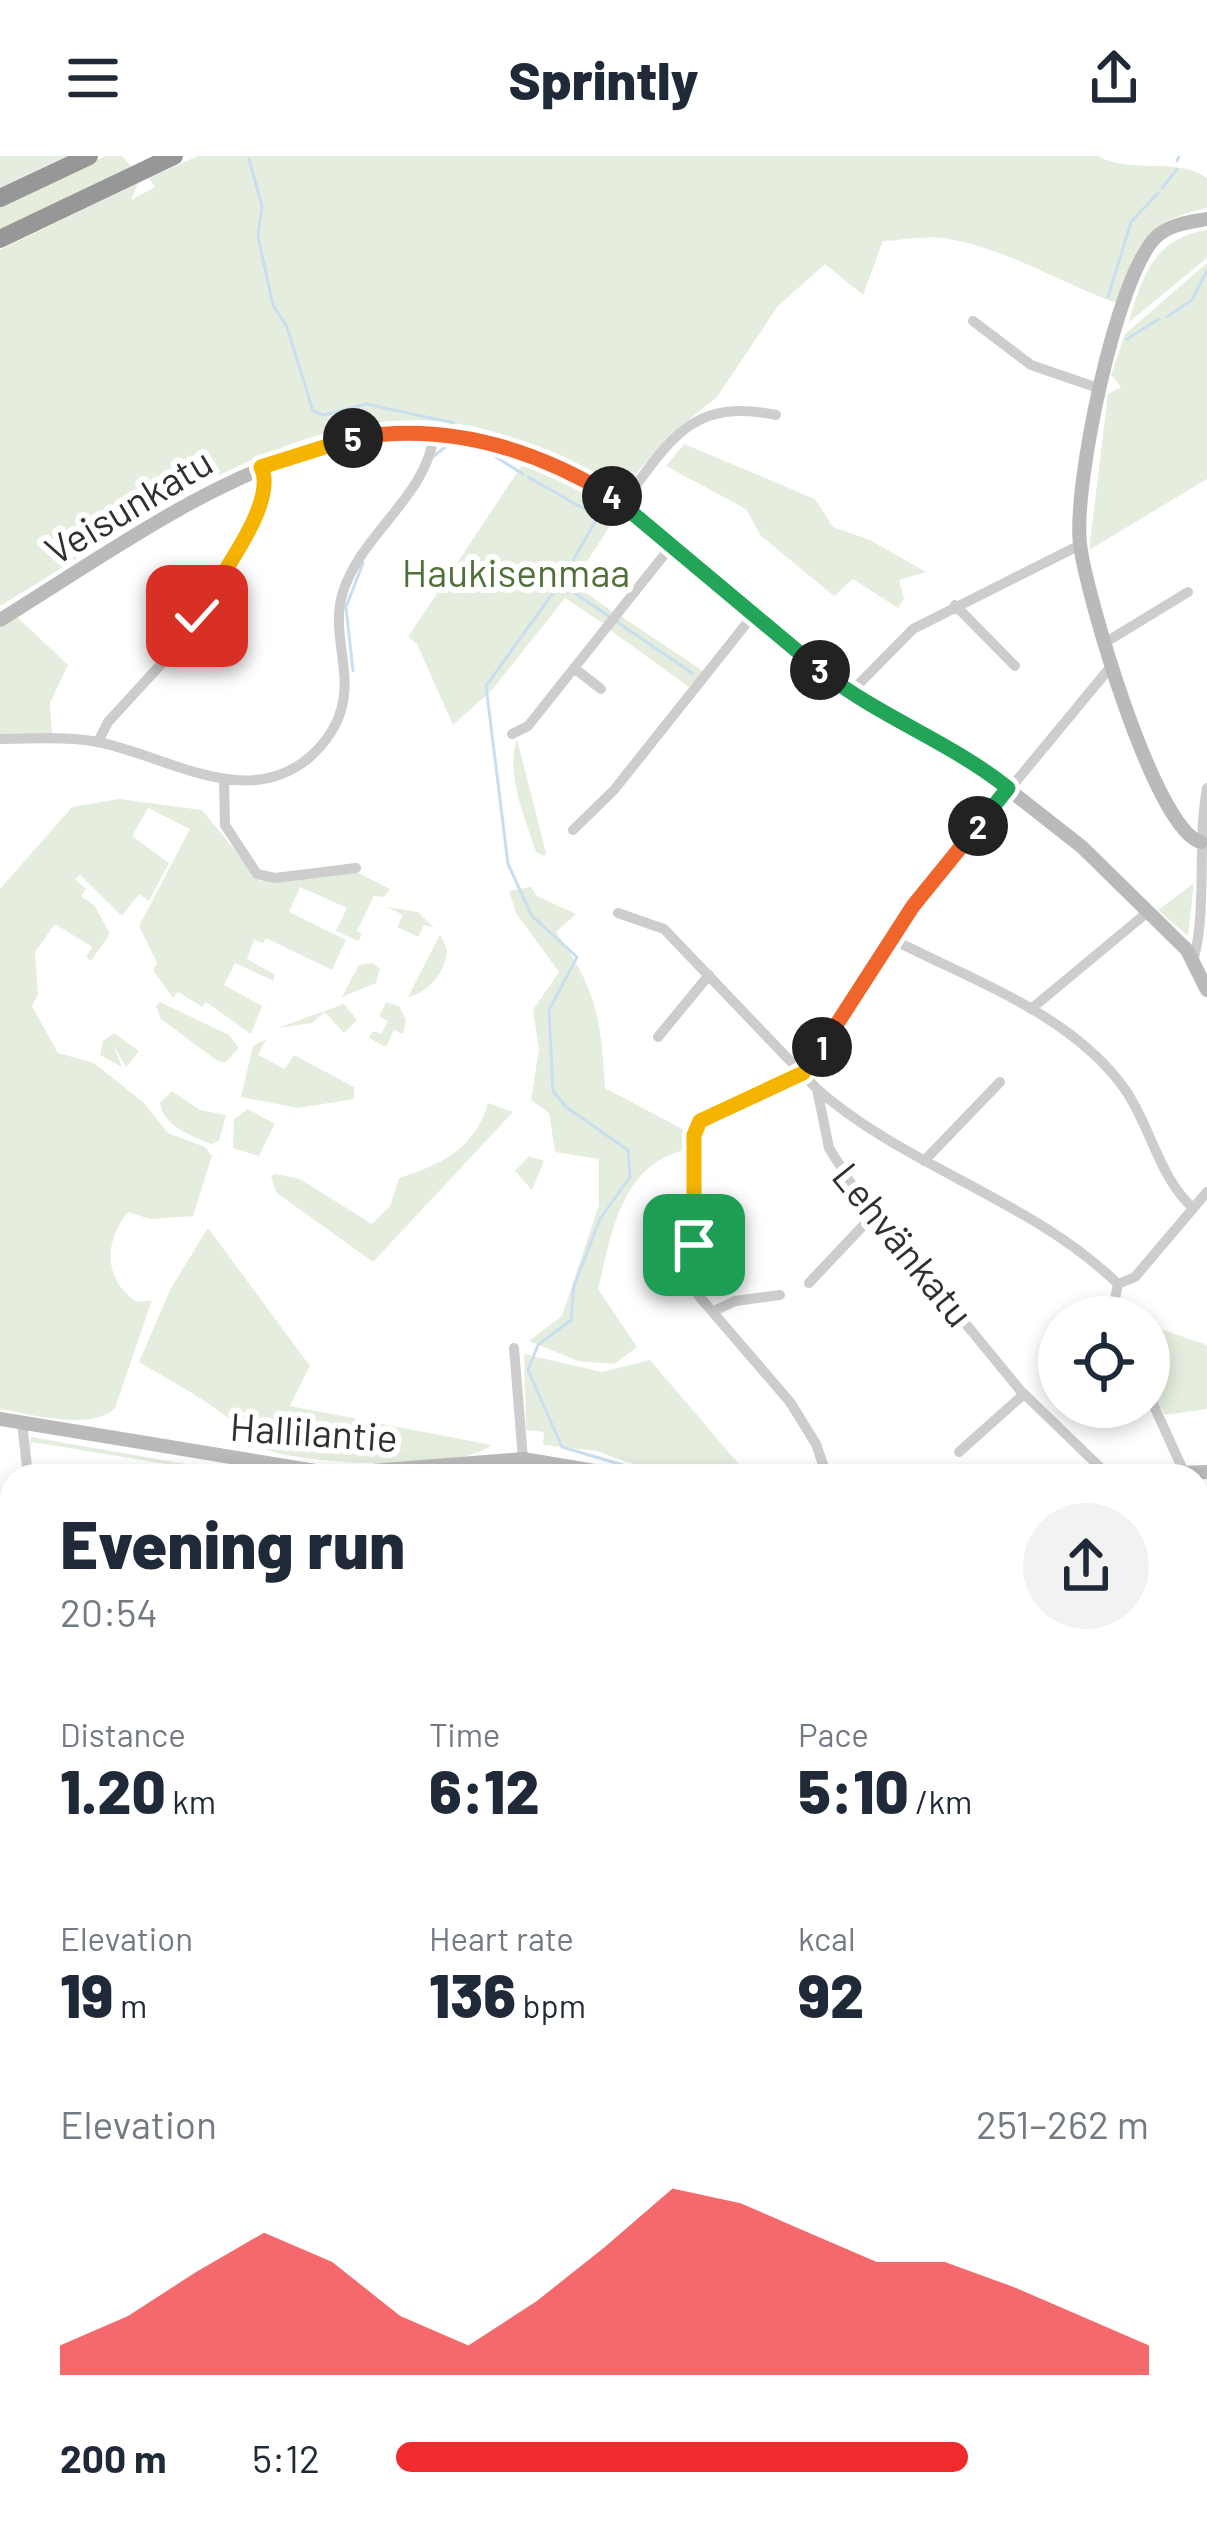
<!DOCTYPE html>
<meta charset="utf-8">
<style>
body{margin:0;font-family:Barlow,sans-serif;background:#f2f2f3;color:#1f2937;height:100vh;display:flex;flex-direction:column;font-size:45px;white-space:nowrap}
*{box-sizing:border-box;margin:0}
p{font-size:39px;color:#747a83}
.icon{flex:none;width:66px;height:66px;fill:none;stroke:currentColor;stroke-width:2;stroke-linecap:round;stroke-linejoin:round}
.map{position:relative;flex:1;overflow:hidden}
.sheet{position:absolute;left:0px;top:1308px;width:1209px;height:1065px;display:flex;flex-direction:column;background:#fff;border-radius:36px 36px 0 0;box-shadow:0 6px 18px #0003}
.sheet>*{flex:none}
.controls{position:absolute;left:1038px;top:1140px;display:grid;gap:24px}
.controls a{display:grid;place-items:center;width:132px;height:132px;border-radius:50%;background:#fff;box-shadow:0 6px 18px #0003;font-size:60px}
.pin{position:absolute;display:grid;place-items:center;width:102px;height:102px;color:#fff;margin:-51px;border-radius:24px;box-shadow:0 6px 18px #0006}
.km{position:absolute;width:60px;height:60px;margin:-30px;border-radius:50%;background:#222;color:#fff;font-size:33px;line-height:60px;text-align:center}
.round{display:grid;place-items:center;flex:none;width:126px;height:126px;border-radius:63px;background:#f2f2f3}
.overview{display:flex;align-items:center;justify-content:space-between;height:204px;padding:0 60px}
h1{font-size:66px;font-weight:800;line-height:90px}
.figures{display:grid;grid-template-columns:repeat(3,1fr);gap:18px;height:204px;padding:12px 60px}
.figures div{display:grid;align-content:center}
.figures b{font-size:60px;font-weight:800}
.figures small{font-size:33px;font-weight:400}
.figures p{font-size:33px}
.chart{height:336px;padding:24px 60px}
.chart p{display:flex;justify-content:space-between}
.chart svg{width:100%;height:216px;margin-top:12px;fill:#ef2b2e;opacity:.7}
ul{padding:0 60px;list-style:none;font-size:39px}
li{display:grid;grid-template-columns:192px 144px 1fr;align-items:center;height:90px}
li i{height:30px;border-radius:15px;background:#ef2b2e}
header{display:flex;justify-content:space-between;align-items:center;height:156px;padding:0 60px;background:#fff;font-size:54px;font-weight:800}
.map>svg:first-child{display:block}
</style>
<header><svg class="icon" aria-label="menu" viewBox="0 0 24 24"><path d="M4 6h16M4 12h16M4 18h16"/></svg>Sprintly<svg class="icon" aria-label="share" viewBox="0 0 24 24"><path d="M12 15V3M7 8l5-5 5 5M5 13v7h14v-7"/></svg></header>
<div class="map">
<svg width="1207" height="2371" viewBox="0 0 1207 2371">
<rect width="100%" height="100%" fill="#fff"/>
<path fill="#e5eede" d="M0,0h66l-66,32z
M105,0h17l9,10 -131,65v-25z
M198,0h900c34,19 78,0 109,22v30c-65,14 -70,36 -90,95 -56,-20 -110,-54 -168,-64 -20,-4 -45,1 -66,2l-20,54 -38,-31 -47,42 -61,91 -41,33 -54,59c-47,-23 -91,-49 -143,-61 -168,-42 -342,97 -479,178v-356l138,-67 -7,17 24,-13 -6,-9z
M1207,74v28l-78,64c13,-46 25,-84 78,-92z
M1207,107v216l-118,71 19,-156 13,-7 -10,-12 14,-41z
M684,288l131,55 18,28 37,13 56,32 -27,8 5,19 -6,9 -45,-29 -19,17 -73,-60 -15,-27 -80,-43z
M524,306l97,47 -48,74 41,30 -10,11 -39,-26 -73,92 -39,35 -36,-81 -9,-7z
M621,460l82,55 -14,16 -79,-57z
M17,461l51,48 -18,38 2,32 -52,-1v-106z
M517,583l29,114 -2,3 -8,-4c-11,-34 -31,-79 -19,-113z
M119,643l83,11 58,71 95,-10 35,18 -6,8 -10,-1 -17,35 5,3 -4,7 -22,-10 11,-23 -47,-21 -11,25 57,28 -14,30 -66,-32 -3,5 -9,-3 -7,19 27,15v7l-39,-18 -11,22 38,21 -11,28 -45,-32 -4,5 -24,-15 -5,6 -20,-28 4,-7 -18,-37 51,-97 -42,-21 -16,28 37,27 -20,38 -10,-7 -17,22 -42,-41 -5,4 11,10 -5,7 14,10 15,28 -19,27 -5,-4 6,-10 -37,-23 -20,28 3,42 -6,12 26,47 36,10 49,39 25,31 37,14 7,9 -19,60 -43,3 -22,-7c-24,29 -25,68 9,90l15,-2 -37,108c-25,24 -84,6 -115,1v-520l72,-82z
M1194,727l-6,53 -30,-26z
M531,731l6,9 39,18 -20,18c41,58 45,86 49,156l83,44 1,17c-69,14 -76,83 -91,140l39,58 -23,17 -36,-3 -49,-20 33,-25 37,-111v-46l-44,-7 -6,-39 -18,-13 8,-51 -6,-39 26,-38 -43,-59 -7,-22z
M387,751l31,5 16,16 -10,-3 -6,12 -21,-10 6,-12z
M440,778l7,15c0,22 -19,44 -39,48z
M372,807l8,6 -4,14 -34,14 17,-32z
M160,846l69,33 10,13 -14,15 -9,-3 -55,-41 -5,-13z
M386,846l13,4 7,14 -3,14 -9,-4 -8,17 -17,-9 4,-7 8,3 7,-13 -9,-5z
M344,848l13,16 -13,13 -19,-21 -13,11 -34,5z
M114,877l25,18 -13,16 -13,-23 9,23 -22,-12 3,-14z
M266,883l-8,16 27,14 9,-14 60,32v12l-56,9 -57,-11 12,-51z
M172,935l28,19 26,5 -7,26 -8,3c-21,-9 -47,-17 -51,-41z
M488,947l25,9 -140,150 -96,-69 -6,-16 4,-3 25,5 72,45 18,-18 9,-28c41,-13 76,-29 89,-75z
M248,953l27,15 -16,32 -26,-8 1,-29z
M529,1000l15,5 -12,29 -17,-19z
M208,1072l102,138 -20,40 201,39c-34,28 -178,19 -221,6 -22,-7 -33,-27 -51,-40 -25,-18 -53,-33 -80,-49l32,-74z
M1149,1169l58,20v64l-42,6 -16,-29z
M524,1198l78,18 48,-12 99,116h-84l-68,-25 -54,-6 1,-13 -18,-2z
M31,1281l206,36 2,3 -207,-34 -3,8z
M0,1631l12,2v65l-12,-3z
M1197,1648l10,5v238l-10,-3z
M0,1981l12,4v274l-12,-8z
M230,2361h66l-2,10h-67z"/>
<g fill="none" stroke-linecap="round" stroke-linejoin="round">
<path stroke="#c9deee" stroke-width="3" d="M249,3l13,47 -4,31 15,68 14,22 26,84 11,4 42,-11 88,19
M1177,5l2,-5
M1162,32l15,-19
M1108,141l23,-75 27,-29
M1167,161l25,-17 15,-29
M1127,183l32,-20
M459,290l32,8 32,20
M434,300l15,-12
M528,321l58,33
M593,358l5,3 -38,66 -74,103 22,178 24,52 45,41 -28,53 4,81 13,16 62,43 2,27 -30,42 -26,67 -3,34 -33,25 -10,25 34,77 98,29
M560,427l132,90
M353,515l-7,-64 17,-44
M1197,1776l10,-20"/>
<path stroke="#cdcdcd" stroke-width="10" d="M973,165l58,44 67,23
M622,348c48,-63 68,-107 154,-89
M955,449l60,61
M1106,486l82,-50
M574,512l27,21
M850,537l63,-64 167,-84
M512,578l16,-8 144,-181
M0,583c30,0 63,-3 92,2 70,11 154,73 219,15 14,-13 25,-28 30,-46 12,-40 -11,-78 2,-118 18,-58 85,-97 91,-158
M98,586l10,-20 78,-85 77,-130 4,-24 -6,-16
M224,623l1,46 32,49 18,4 81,-10
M573,674l41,-40 140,-176
M618,757l46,16 153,160 12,59 23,37 168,205 88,85
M892,783c79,41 178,74 232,149 26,36 35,90 69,120
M1194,802c13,-50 3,-116 13,-170
M1031,853l118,-98
M658,881l51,-62
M817,933c90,79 215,111 301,195
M924,1005l76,-79
M809,1127l66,-70
M714,1155l21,-10 45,-6
M1111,1161l7,-33 17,-7 72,-85
M514,1192l9,111
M1149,1239l35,77
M22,1266l6,54
M959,1296l65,-58
M243,1320l2,-13
M827,1320l-11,-32 -26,-42 -92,-107 -3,-164 11,-14 97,-44 110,-167 200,-242
M1197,1372l10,-10
M1197,1499l10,1
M0,1566l12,-29
M1197,1595l10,1
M1197,2110l10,4
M866,2364l24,7
M94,2371l3,-10
M1029,2371l2,-10"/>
<path stroke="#bababa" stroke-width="14" d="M0,464c200,-124 377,-270 612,-124l229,190 120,66 121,95 105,103 20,40
M1201,686c-46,-11 -115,-248 -121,-298 -7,-57 36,-268 76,-307 14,-13 34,-15 51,-18
M0,1263l334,55 189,-15 101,17
M1105,1320l102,-4
M0,1910l12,3
M1197,1910l10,4
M0,2350l12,3
M45,2361l39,10
M416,2371l2,-10"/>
<path stroke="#979797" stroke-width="18" d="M0,42l89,-42
M0,83l174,-83"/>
</g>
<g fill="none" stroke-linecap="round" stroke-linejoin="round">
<defs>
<path id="split-1" d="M694,1089v-110l6,-14 103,-48 19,-26"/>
<path id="split-2" d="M822,891l91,-141 65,-80"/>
<path id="split-3" d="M820,514c59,47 129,71 188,118l-30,38"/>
<path id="split-4" d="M612,340l208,174"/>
<path id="split-5" d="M353,282c92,-16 180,10 259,58"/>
<path id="split-6" d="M197,460c19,-36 82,-113 64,-149l92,-29"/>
</defs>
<use href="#split-1" stroke="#fff" stroke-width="24"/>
<use href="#split-2" stroke="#fff" stroke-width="24"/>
<use href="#split-3" stroke="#fff" stroke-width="24"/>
<use href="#split-4" stroke="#fff" stroke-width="24"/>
<use href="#split-5" stroke="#fff" stroke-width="24"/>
<use href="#split-6" stroke="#fff" stroke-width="24"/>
<use href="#split-1" stroke="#f5b400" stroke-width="15"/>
<use href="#split-2" stroke="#f0652b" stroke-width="15"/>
<use href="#split-3" stroke="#22a559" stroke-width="15"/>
<use href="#split-4" stroke="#22a559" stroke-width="15"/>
<use href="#split-5" stroke="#f0652b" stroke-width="15"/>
<use href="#split-6" stroke="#f5b400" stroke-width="15"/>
</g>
<g text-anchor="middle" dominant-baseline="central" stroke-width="12" stroke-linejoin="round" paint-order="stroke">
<g font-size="39" fill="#303030" stroke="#fff">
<text transform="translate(128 349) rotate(-31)">Veisunkatu</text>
<text transform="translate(904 1088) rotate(51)">Lehvänkatu</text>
<text transform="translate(314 1275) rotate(4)">Hallilantie</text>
</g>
<g font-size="39" fill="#506f3b" stroke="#fff">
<text x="516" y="415">Haukisenmaa</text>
</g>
</g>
</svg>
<div class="controls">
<a><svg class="icon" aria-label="locate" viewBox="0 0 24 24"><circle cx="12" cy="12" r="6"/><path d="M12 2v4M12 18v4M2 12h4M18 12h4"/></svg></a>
</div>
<div class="pin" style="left:694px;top:1089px;background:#1e9e55"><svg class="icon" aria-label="arrive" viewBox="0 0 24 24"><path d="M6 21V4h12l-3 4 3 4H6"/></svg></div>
<div class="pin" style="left:197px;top:460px;background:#d93025"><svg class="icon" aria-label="check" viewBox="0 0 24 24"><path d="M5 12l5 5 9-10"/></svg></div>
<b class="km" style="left:822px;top:891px">1</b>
<b class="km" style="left:978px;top:670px">2</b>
<b class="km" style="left:820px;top:514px">3</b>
<b class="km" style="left:612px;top:340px">4</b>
<b class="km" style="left:353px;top:282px">5</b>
<section class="sheet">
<div class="overview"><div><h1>Evening run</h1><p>20:54</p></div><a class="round"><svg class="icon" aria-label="share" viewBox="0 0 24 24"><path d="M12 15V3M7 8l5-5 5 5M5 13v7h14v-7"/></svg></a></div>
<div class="figures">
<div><p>Distance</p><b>1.20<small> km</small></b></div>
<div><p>Time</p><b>6:12</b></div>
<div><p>Pace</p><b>5:10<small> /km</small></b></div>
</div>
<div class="figures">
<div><p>Elevation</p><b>19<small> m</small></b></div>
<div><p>Heart rate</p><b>136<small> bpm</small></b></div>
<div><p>kcal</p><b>92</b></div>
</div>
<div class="chart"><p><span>Elevation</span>251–262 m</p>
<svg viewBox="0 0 160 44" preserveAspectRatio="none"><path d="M0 44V38L10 32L20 23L30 15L40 21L50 32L60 38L70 29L80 18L90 6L100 9L110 15L120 21L130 21L140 26L150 32L160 38V44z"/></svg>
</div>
<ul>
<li><b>200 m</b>5:12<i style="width:76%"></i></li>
</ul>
</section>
</div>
